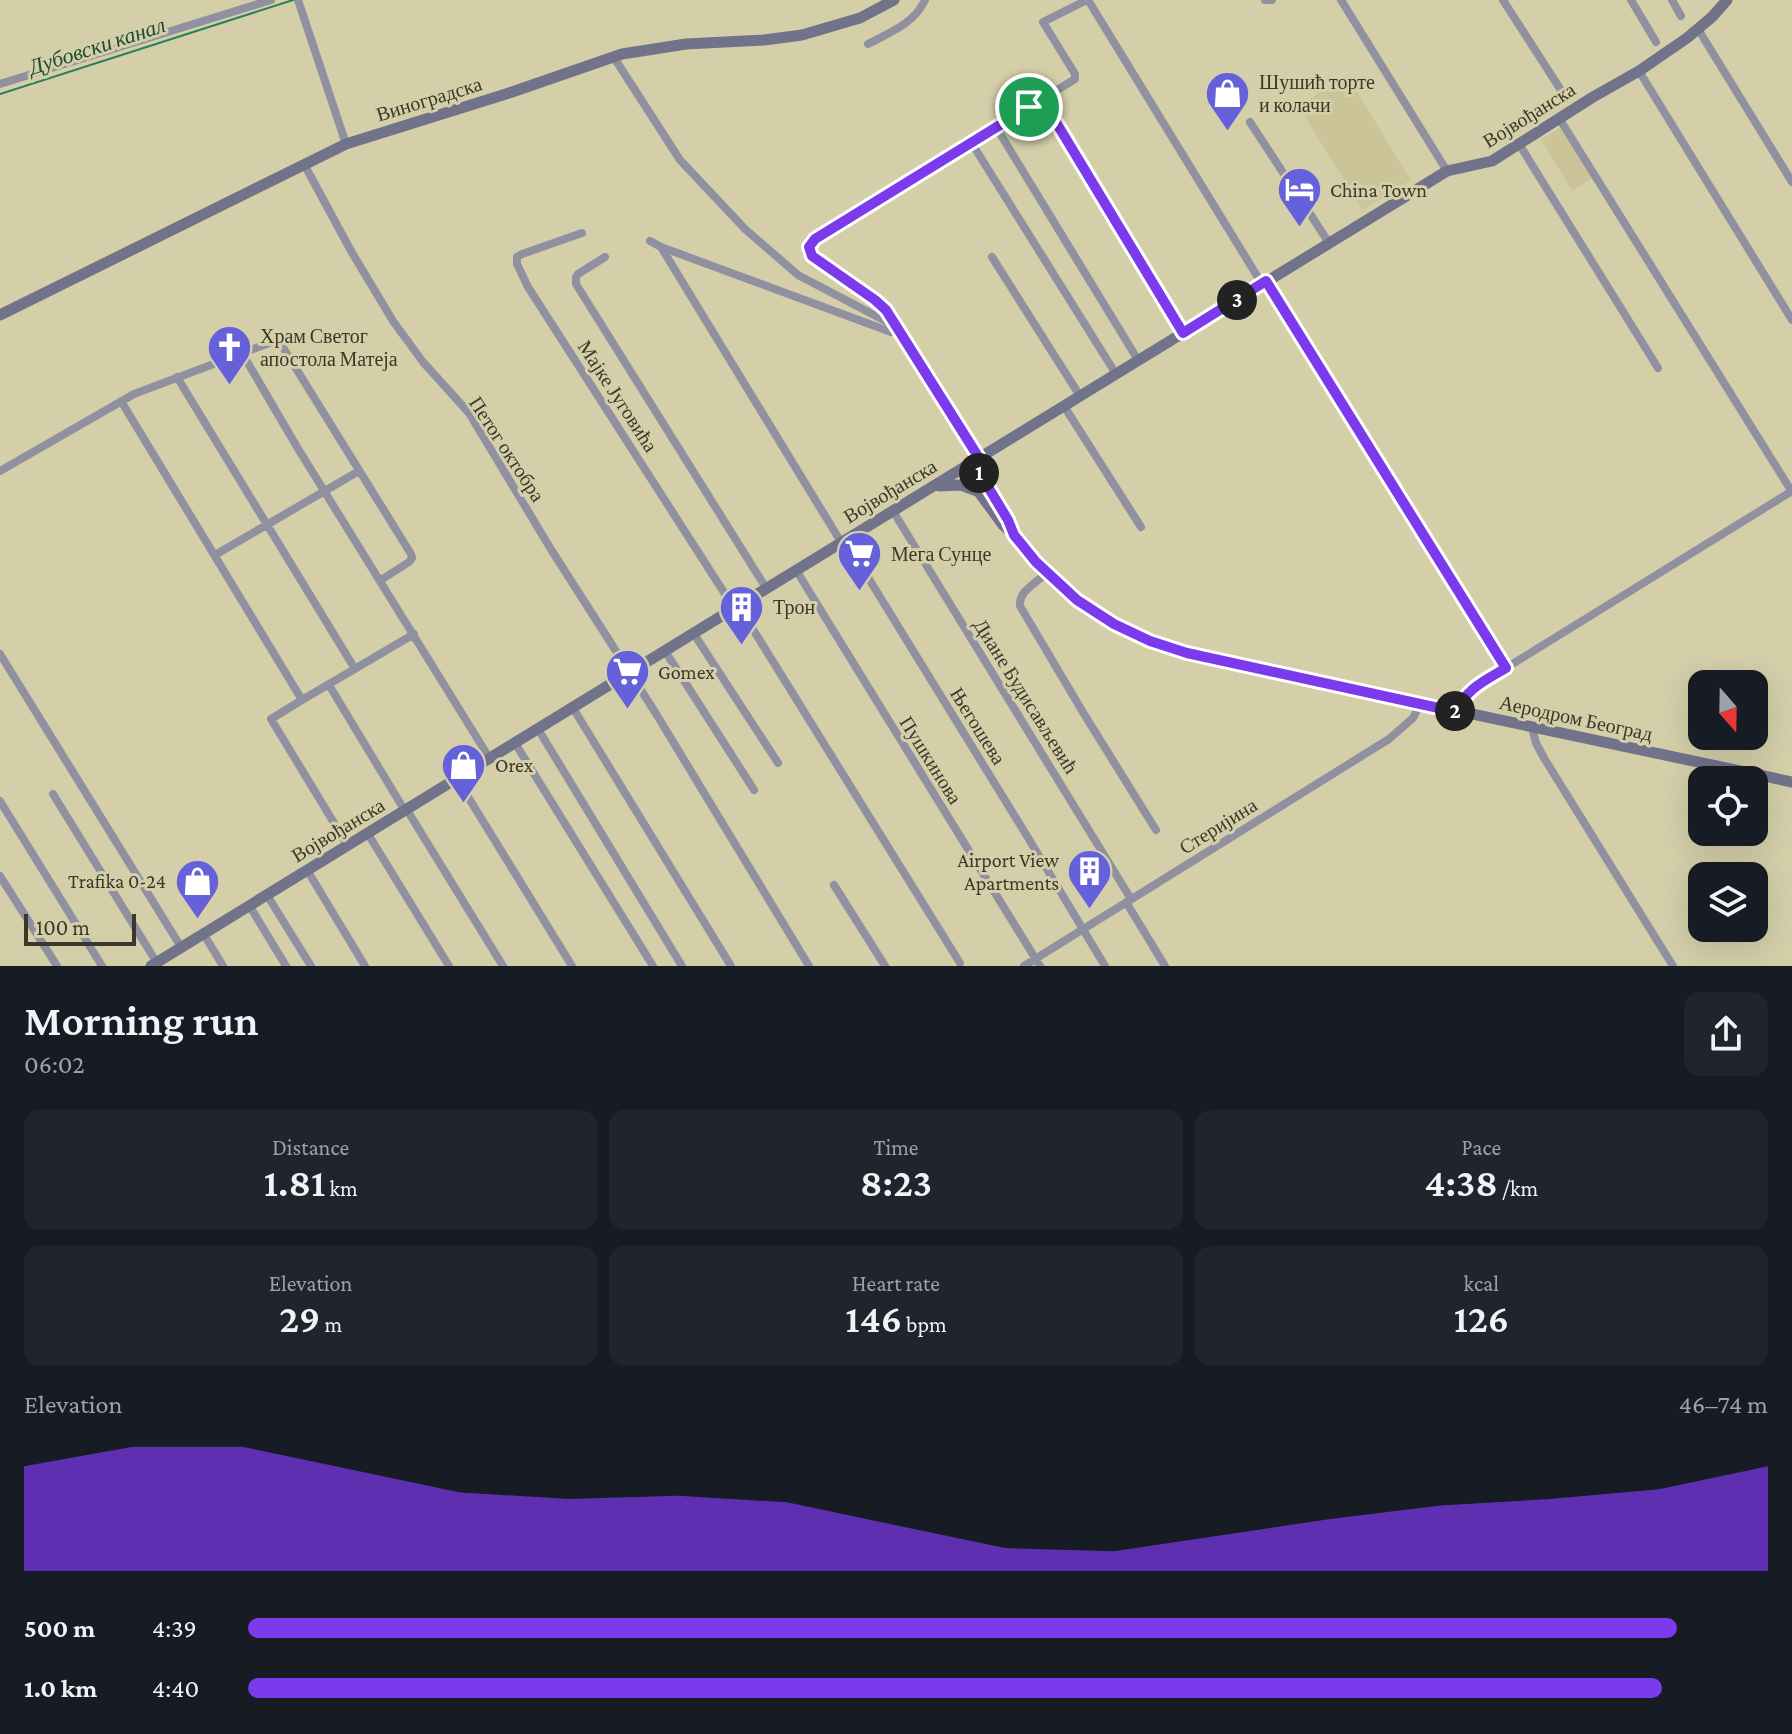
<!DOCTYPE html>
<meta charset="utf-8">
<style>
body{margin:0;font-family:"Crimson Pro",serif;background:#20242c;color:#f1f3f6;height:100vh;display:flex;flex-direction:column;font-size:30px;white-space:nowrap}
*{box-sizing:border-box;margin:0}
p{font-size:26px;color:#9ea1a6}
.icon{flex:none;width:44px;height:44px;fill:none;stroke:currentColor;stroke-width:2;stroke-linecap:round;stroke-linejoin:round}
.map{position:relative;height:966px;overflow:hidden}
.panel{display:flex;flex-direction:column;background:#171b24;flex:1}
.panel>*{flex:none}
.needle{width:52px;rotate:160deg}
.buttons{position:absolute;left:1688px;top:670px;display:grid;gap:16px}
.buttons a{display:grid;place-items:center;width:80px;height:80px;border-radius:16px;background:#171b24;box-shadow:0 8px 32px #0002;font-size:40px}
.scale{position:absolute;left:24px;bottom:20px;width:112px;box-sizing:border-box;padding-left:8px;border:4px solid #3a3829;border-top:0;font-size:22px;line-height:28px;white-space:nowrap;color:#3a3829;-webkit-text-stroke:6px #d4cfa9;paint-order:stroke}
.pin{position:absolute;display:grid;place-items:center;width:68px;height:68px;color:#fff;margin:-34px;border:4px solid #fff;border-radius:50%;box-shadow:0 2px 8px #0007}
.km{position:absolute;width:40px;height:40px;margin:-20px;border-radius:50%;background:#222;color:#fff;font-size:22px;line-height:40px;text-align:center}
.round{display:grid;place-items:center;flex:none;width:84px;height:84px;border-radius:16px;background:#20242c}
.summary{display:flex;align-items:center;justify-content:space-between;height:136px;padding:0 24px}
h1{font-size:44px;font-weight:600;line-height:60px}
.metrics{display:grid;grid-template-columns:repeat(3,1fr);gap:12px;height:136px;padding:8px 24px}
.metrics div{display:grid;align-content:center;border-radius:16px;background:#20242c;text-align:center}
.metrics b{font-size:40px;font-weight:600}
.metrics small{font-size:22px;font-weight:400}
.metrics p{font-size:22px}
.chart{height:224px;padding:16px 24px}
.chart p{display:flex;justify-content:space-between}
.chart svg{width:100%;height:144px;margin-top:8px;fill:#7c3aed;opacity:.7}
ul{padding:0 24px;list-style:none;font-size:26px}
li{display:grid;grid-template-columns:128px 96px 1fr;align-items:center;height:60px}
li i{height:20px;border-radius:10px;background:#7c3aed}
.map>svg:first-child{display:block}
</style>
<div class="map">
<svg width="1792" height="966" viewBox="0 0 1792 966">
<rect width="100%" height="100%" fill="#d4cfa9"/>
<path fill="#cbc498" d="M1347,76l64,104 -48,30 -65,-104z
M1562,126l32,51 -22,14 -31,-51z"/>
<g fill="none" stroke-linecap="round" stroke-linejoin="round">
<path stroke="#288158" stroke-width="2" d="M0,94l293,-94"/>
<path stroke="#8f91a0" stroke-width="8" d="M298,0l48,144
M1088,0l174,284
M1265,0h7
M1341,0l106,171
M1503,0l63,98
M1631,0l25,42
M1672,0l9,16
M1698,29l94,153
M868,44c21,-11 47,-21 57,-44
M613,56l67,104 65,69 53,46 99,52 82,131
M1639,71l153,249
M0,84l271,-84
M1042,99l141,234
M1559,118l233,374
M1250,122l79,121
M996,127l142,233
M971,142l145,232
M1519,144l139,224
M304,164l47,87 42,70 30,41 46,51 83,138 103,161 154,254
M582,233l-60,21 -5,3v7l11,23 206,321
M650,241l11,6 180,295
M661,247l230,85 10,-1
M605,257l-27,17 -2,3v7l190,304
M992,257l88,139
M1266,281l240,387
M893,322l-12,-17 -65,-44 -6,-11 1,-7 264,-164v-5l-32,-52 44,-22
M242,353l55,94 193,312
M177,377l178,292
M121,401l181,299 112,-66
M1064,406l77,121
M0,471l134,-77 138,-52 7,-1 132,213 1,4 -3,4 -28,18
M893,511l238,388
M845,540l182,296 78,130
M215,555l144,-84
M796,570l244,396
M1046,573c-9,10 -28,18 -26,33l64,108 72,116
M742,604l7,19 211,340
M694,634l84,129
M665,651l89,139
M0,654l181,293
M329,685l76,126
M302,700l-31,19 77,127
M573,708l158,258
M1457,712l7,-16 13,-10 315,-195
M1532,728l4,15 8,15 129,208
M538,729l144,237
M515,743l138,223
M457,779l115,187
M53,794l104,169
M0,801l102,165
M407,810l96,156
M368,834l81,132
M307,870l58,96
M0,876l57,90
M834,885l51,81
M267,895l44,71
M1126,902l39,64
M249,905l37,61
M203,933l20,33
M1024,966l365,-227 24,-21 7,-14"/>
<path stroke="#71738a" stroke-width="11" d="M0,315l346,-171 160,-50 116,-40 64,-10 78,-4 38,-5 58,-17 34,-18
M973,462l32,55
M962,469l41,56 11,10 32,38 31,27 18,13 40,21 35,14 34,9 588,125
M939,486l22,-1 16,6
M151,966l1296,-795 45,-10 101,-64 46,-26 48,-33 25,-21 15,-17"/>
</g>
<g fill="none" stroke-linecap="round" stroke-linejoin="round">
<defs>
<path id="route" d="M1042,99l141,234 83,-52 240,387c-20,12 -41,21 -49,44l-270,-59 -37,-12 -36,-17 -37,-24 -41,-38 -22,-27 -6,-15 -35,-58 6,-4 -93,-148 -11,-10 -63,-44 -3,-9 6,-8z"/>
</defs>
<use href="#route" stroke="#fff" stroke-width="16"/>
<use href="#route" stroke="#7c3aed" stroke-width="10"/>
</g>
<defs>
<symbol id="shop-pin" viewBox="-11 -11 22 30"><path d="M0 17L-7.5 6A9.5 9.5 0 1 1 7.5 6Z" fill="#6461da" stroke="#d4cfa9"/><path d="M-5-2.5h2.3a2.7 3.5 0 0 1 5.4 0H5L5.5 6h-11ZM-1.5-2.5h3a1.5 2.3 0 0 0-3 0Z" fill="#fff"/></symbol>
<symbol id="hotel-pin" viewBox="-11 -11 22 30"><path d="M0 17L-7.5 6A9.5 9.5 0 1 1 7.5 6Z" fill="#6461da" stroke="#d4cfa9"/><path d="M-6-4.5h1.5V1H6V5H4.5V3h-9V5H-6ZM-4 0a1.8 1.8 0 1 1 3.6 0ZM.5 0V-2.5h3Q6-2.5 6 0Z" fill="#fff"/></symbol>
<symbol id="church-pin" viewBox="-11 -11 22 30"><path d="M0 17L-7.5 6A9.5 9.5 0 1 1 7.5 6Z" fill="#6461da" stroke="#d4cfa9"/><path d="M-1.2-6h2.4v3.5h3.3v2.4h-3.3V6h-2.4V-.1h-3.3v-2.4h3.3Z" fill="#fff"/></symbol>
<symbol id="supermarket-pin" viewBox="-11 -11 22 30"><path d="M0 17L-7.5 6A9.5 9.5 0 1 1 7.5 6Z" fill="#6461da" stroke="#d4cfa9"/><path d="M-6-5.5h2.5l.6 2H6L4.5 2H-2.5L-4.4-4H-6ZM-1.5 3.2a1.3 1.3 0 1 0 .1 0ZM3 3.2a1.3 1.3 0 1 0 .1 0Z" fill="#fff"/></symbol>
<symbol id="building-pin" viewBox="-11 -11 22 30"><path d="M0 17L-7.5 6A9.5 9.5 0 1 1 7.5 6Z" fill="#6461da" stroke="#d4cfa9"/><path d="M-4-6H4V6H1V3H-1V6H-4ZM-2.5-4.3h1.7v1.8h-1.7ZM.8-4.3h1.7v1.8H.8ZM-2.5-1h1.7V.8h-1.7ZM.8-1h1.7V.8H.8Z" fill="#fff"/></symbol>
</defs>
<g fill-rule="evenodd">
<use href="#shop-pin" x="1202" y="68" width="51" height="69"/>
<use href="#hotel-pin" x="1274" y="164" width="51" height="69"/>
<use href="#church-pin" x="204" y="322" width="51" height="69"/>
<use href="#supermarket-pin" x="834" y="528" width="51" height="69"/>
<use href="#building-pin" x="716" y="582" width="51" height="69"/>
<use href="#supermarket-pin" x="602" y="646" width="51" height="69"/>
<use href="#shop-pin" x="438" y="740" width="51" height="69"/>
<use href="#building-pin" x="1064" y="846" width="51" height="69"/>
<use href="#shop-pin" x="172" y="856" width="51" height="69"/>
</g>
<g text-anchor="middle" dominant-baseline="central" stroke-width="6" stroke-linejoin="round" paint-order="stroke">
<g font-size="20" fill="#3a3829" stroke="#d4cfa9" text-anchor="start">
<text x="1259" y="82">Шушић торте<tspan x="1259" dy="23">и колачи</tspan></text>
<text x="1330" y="190">China Town</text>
<text x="260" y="336">Храм Светог<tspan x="260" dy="23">апостола Матеја</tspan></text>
<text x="891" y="554">Мега Сунце</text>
<text x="773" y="607">Трон</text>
<text x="658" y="672">Gomex</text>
<text x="495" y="765">Orex</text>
<text x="1059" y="860" text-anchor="end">Airport View<tspan x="1059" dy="23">Apartments</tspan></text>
<text x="166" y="881" text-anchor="end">Trafika 0-24</text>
</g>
<g font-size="20" fill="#3a3829" stroke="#d4cfa9">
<text transform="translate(429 99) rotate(-17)">Виноградска</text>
<text transform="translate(1529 115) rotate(-32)">Војвођанска</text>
<text transform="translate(618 396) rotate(57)">Мајке Југовића</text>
<text transform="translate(507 449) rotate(57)">Петог октобра</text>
<text transform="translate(890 491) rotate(-31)">Војвођанска</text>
<text transform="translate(1026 696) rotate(58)">Диане Будисављевић</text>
<text transform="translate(1576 718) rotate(12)">Аеродром Београд</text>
<text transform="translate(978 726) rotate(58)">Његошева</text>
<text transform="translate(931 760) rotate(58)">Пушкинова</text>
<text transform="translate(1218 826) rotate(-32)">Стеријина</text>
<text transform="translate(338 830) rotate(-31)">Војвођанска</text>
</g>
<g font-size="22" font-style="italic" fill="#1c4b35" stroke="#d4cfa9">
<text transform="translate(97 46) rotate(-18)">Дубовски канал</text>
</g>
</g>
</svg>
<div class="buttons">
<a><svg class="needle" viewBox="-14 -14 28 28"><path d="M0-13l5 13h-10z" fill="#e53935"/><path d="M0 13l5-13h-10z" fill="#9ea1a6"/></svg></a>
<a><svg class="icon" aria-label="locate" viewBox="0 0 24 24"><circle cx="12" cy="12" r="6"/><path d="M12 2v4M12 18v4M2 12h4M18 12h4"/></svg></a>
<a><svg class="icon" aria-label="layers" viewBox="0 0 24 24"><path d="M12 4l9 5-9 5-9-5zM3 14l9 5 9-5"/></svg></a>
</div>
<div class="scale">100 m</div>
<div class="pin" style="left:1029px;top:107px;background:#1e9e55"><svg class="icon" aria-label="arrive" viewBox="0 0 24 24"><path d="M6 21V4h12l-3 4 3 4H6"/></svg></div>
<b class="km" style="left:979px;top:473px">1</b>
<b class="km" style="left:1455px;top:711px">2</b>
<b class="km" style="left:1237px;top:300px">3</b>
</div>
<section class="panel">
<div class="summary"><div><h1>Morning run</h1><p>06:02</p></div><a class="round"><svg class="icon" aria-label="share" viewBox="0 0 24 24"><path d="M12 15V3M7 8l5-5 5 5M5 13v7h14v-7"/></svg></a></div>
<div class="metrics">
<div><p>Distance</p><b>1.81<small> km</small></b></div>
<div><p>Time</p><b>8:23</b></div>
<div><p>Pace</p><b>4:38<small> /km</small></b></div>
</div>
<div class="metrics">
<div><p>Elevation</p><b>29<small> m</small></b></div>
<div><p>Heart rate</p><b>146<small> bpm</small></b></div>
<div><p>kcal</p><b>126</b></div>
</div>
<div class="chart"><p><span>Elevation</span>46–74 m</p>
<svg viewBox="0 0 160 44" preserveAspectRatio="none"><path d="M0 44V12L10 6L20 6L30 13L40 20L50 22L60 21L70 23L80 30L90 37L100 38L110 33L120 28L130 24L140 22L150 19L160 12V44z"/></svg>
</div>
<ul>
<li><b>500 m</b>4:39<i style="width:94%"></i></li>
<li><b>1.0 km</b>4:40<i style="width:93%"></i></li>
</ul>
</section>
